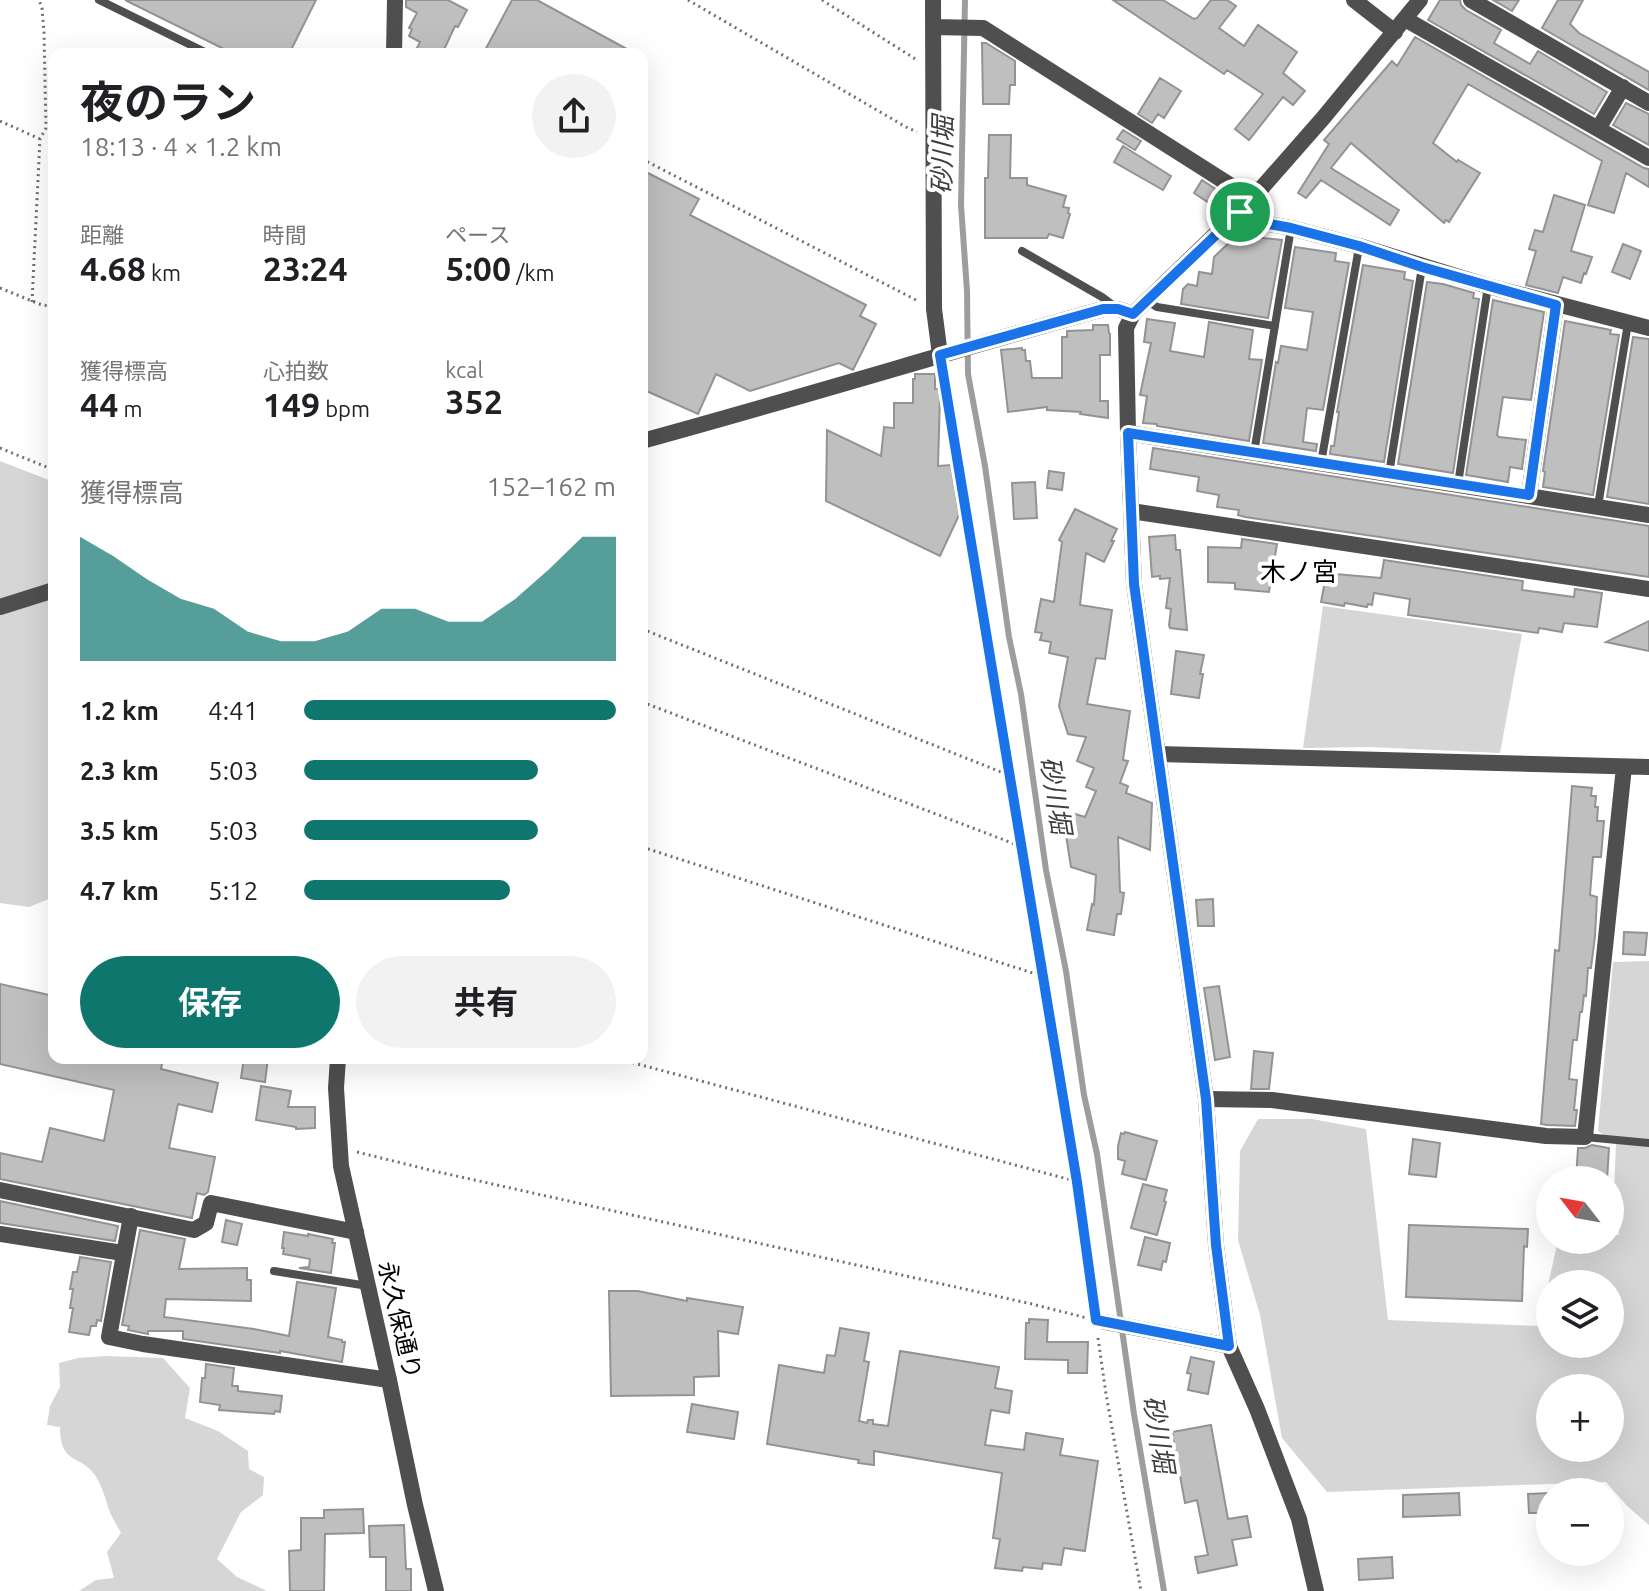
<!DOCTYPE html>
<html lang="ja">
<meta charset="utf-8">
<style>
body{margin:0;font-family:Ubuntu,"Noto Sans JP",sans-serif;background:#f2f2f2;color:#202124;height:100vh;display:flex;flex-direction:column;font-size:30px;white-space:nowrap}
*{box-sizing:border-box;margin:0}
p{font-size:26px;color:#757577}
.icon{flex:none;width:44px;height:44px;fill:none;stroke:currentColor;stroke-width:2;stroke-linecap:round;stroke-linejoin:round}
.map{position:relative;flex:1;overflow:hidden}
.details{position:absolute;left:48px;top:48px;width:600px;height:1016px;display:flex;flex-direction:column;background:#fff;border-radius:16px;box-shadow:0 8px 32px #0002}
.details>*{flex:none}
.needle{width:52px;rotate:301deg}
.tools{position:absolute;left:1536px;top:1166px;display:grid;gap:16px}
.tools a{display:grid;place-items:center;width:88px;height:88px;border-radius:50%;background:#fff;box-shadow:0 8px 32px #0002;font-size:40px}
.pin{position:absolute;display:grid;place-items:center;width:68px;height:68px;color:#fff;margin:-34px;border:4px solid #fff;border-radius:50%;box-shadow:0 2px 8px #0007}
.round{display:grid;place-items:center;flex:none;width:84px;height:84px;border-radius:42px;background:#f2f2f2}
.overview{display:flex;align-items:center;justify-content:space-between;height:136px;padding:0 32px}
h1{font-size:44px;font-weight:700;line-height:60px}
.stats{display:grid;grid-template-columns:repeat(3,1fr);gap:12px;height:136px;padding:8px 32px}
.stats div{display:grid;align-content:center}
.stats b{font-size:34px;font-weight:700}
.stats small{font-size:22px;font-weight:400}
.stats p{font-size:22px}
.chart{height:224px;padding:16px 32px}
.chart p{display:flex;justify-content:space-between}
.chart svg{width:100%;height:144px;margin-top:8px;fill:#0f766e;opacity:.7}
.action{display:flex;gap:16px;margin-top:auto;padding:16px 32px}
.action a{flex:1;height:92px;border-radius:48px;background:#0f766e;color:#fff;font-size:32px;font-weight:700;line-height:92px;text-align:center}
.action a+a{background:#f2f2f2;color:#202124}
ul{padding:0 32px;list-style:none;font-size:26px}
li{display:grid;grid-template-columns:128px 96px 1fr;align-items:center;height:60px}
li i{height:20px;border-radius:10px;background:#0f766e}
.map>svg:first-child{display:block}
</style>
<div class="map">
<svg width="1649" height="1591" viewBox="0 0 1649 1591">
<rect width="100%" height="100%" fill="#fff"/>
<path fill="#d6d6d6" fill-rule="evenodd" d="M0,461l54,21v415l-25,10 -29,-4z
M1323,606l199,28 -22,119 -131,-6 -66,1z
M1649,961v564l-22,-19 -21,-24 -279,10 -45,-54 -22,-123 -22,-75 2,-89 18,-32h54l54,10 22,191 151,6 19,-86h52v-5h9l-5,-42 2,-50 -18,-12 15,-169zM1550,1284h60v60h-60zM1550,1388h60v60h-60z
M106,1356l57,2 27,30 -5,30 33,13 30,20 1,18 15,8 -1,18 -22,17 -24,47 20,18 30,14h-188l17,-11 18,-2 -7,-26 14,-19c-4,-8 -9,-15 -12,-23 -4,-13 -7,-24 -14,-35 -15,-22 -35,-9 -35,-48l-13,-2 3,-19 10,-19 -1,-24 19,-5z"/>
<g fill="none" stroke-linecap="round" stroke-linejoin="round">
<path stroke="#9d9d9d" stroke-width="6" d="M965,0l-4,205 6,86 1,83 17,92 24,171 12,57 25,176 20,101 18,124 13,59 37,260 30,177"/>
</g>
<path fill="#bfbfbf" stroke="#939393" stroke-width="2" d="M125,0h191l-27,54h-55z
M406,0h42l19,10 -9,17 -3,-1 -13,28h-28l6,-12 -11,-6 3,-7 -3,-1 8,-15 -11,-6z
M512,0h25l99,54h-153z
M1113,0h50l31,19 3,-1 14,-18h16l9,6 -17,22 25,18 14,-21 39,27 -14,21 22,18 -12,14 -10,-8 -34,43 -14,-11 28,-35 -36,-24 -3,4z
M1440,0h20l1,5 5,5 35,20 -7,13 36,21 8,-13 69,41 -13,22 -166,-94z
M1493,0h26l-7,11z
M1558,0h25l-13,24 9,9 70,39v18l-107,-62z
M1415,37l229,131 5,1v18l-23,-14 -12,40 -26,-8 14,-44 -134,-77 -35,59 24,19 1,-2 22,13 -31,49 -3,-2 -2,3 -93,-80 -20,25 68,42 -9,15 -69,-45 -15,18 -8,-5 31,-49 -5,-4 68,-79 5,5z
M982,43h4l29,18v24h-5l-1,19h-26z
M1160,78l21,13 -17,27 -6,-4 -6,9 -14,-9z
M1626,103l23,11v31l-36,-20z
M1123,130l18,11 -6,9 -18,-11z
M989,135h22l-1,43h17v7l39,11 -3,11 6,1 -1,5 2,1 -7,24 -14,-4 -2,4h-62v-60h3z
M1123,146l48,30 -8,14 -49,-28z
M642,170l57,29 -9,16 176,90 -6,11 16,8 -23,46 -14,-7 -89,28 -34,-17 -18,40 -56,-25z
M1202,180l24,16 -8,13 -24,-16z
M1554,195l31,10 -14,46 21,6 -6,17 -2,-1 -3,10 -18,-6 -5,16 -32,-8 10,-34 -7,-2 6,-19 8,2z
M1237,235l45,5 -14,78 -87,-14 2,-15 5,-5 9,2 2,-14 13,2 2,-17z
M1623,244l18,7 -11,28 -18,-7z
M1295,247l41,6 -1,8 14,2 -26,147 -16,-2 -4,34 14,2 -1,7 -53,-8 13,-81 2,1 3,-17 26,4 1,-6 5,-32 -28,-4z
M1363,265l42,7 -1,7 9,2 -29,181 -54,-8 1,-8h3l5,-34h-2z
M1427,282l16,2 31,9 -1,5 6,1 -26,174 -55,-9z
M1493,300l51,12 -13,88 -28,-3 -6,38 2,2 27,3 -4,29 -12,-2 -2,15 -42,-7z
M1147,319l28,4 -5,28 34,6 5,-35 44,8 -4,29 13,1 -13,81 -92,-15v-2l-14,-1 4,-27 -7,-1 11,-52 -7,-1z
M1565,321l46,9 -1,4 9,1 -26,160 -50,-8 2,-15 -2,-1z
M1093,325h15l1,8 1,1v21h-10v46h8v17l-28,-4 1,-2 -34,-2v-3l-39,5 -7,-62 21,-2v2h3l1,11h4l2,17h30v-41h5v-6l26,-1z
M1633,337l16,2v165l-42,-7z
M915,374h20v15h4l1,8 -2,69 13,-1 8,50 -19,41 -114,-55 1,-71 54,26 3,-29 10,1v-25h19v-24h2z
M1153,448l496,78v51l-404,-60 -7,-2 1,-5 -22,-3 2,-12 -22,-4 2,-14 -49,-8z
M1049,471l15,2 -2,17 -15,-2z
M1035,482l2,36 -23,1 -2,-36z
M1075,509l42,20 -6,12h3l-10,21 -18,-9 -6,52 32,5 -7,49 -9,-1 -9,46 43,7 -7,49 5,1 -8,22 8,3 -2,7 26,10 -2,47 -32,-13 2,55 4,1 -3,21h-4l-3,21 -27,-5 5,-26 2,1 2,-30 -25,-8 -9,-57 23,7 11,-26 -10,-4 8,-19 -17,-7 9,-24 -18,-3 -9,-28 9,-49 -19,-4 2,-11 -11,-2 2,-7 -7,-1 6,-33 13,3 8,-60 -3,-2z
M1175,535l1,15h4l7,80 -17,-2 -1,-3 2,-16 -5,-1 4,-30 -10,1v-3l-8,1 -3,-40z
M1242,539l35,5 -8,48 -34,-3v-6l-27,-1v-35l33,1z
M1384,560l139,21 -1,9 52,7 1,-8 27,4 -5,34 -33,-4 -2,9 -23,-4 -1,5 -130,-18 2,-16 -36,-6 -2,12 -4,-1 -1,3 -22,-4 -1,3 -23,-4 4,-21 9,1 2,-8 45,4z
M1649,621v30l-43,-9z
M1176,651l28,4 -4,19h3l-4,24 -28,-4z
M1572,786l20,2 -1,8h5l-1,11h3l-1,14h7l-3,36h-8l-3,38 7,2 -2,39 -4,32h-3l-2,28 -2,-1 -2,17h-2l-3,28h-4l-1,10 -3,29 8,1 -3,30h3l-2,16 -28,-1 -6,-1 14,-174 4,1z
M1213,899l1,27h-16l-2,-26z
M1624,932l23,1 -2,22 -22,-1z
M0,984l54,12v62h109l-2,11 57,14 -6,29 -34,-8 -9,44 46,9 -7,35 -4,3 -7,-2 -5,25 -192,-39v-26l42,9 8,-34 54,13 10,-51 -114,-26z
M1219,986l11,71 -15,3 -11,-72z
M1254,1051l19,2 -4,36h-18z
M244,1058h24l-3,24 -24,-4z
M261,1086l30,5 -3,16h27v21l-19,1v-2l-40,-7z
M1125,1132l32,9 -11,39 -24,-6 3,-13 -7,-2v-13l3,-13 3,1z
M1413,1139l27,4 -4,34 -27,-3z
M1592,1145l17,3 -2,32h-31l2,-32h7z
M1143,1184l24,6 -3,11 2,1 -9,33 -26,-7z
M0,1201l118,25 -3,15 -115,-18z
M226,1220l16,4 -5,21 -15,-3z
M1409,1225l119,4 -1,18 -3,-1 -2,55 -116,-4z
M140,1230l45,9 -6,30 68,-1v12h4v21l-85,-2 -2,18 90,12 35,7 8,-54 39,6 -8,49 14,3v2h3l-3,20 -62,-11v2l-97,-14v-8h-35v3l-20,-4 1,-4 -7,-1z
M284,1232l24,4v-2l25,5 -1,4h3l-4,30 -32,-5 10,-1 1,-8 -27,-5 1,-6h-2z
M1145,1237l25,6 -4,19 -3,-1 -2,9 -23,-5z
M80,1257l31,5 -10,59 -4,-1 -1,6h-5l-2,9 -20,-3 4,-24h-3l3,-19h-3l3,-17h4z
M609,1291h29l49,10v-3l56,9 -5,27 -20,-3 1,45 -25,1v18l-83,1z
M1029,1319l19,1 -1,22h41l-1,31h-19v-13l-43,-1 1,-36h3z
M840,1328l29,5 -5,28 5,1 -10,59 8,2 1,-3h5v4l15,2 12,-75 99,16 -4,21 17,3 -3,22 -18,-3 -6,35 39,5 2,-17 37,6 -3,16 38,6 -13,90 -21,-3 -3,17 -18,-2 -1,6 -19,-2 -1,4 -27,-3 5,-29 -7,-1 9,-65 -128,-22v14l-16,-2 1,-3 -92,-16 12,-79 45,8 3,-18 8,1z
M1191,1357l23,5 -6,32 -20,-4 3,-16 -4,-1z
M206,1364l28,4 -2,18h6v5l44,5 -2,16 -5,-1 -1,3 -55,-4 1,-5 -20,-3 2,-24h3z
M692,1404l46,8 -4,27 -47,-7z
M1211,1425l17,94 19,-3 4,21 -19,3 5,25 -39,8 -3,-16 13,-2 -11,-55 -12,3 -13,-71z
M1459,1493l1,22 -57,2v-22z
M1550,1493v20h-21l-1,-19z
M363,1509l1,24 -39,1 -1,57h-34l-1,-40 12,-1v-32h23v-8z
M404,1525l2,44h5v22h-25v-34h-16l-1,-31z
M1392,1557l1,21 -34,2 -1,-21z"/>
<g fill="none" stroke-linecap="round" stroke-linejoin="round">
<path stroke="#717171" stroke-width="3" stroke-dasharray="2 4" stroke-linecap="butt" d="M688,0l218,127 11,5
M822,0l95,60
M0,121l40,18
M642,159l274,141
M0,288l42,17 12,1
M32,302l8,-163 6,-11 -2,-96 -2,-24 -3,-8
M0,448l54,22
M973,560l104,622 18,128
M642,629l364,145
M642,702l378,144
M642,847l400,129
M615,1058l460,123
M357,1152l77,19 598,133 55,14
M1098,1338l8,56 35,197"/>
<path stroke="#4f4f4f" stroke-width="8" d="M99,0l110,54
M1022,251l80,46 12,9
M1147,301l10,6 118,19
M940,355l32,193
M1254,453l37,-225
M1321,463l38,-216
M1389,474l33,-207
M1458,484l30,-198
M1598,506l30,-183
M1585,1137l64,6
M274,1271l94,15"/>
<path stroke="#4f4f4f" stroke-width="16" d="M933,0l1,309 6,46
M1354,0l41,32
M1471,0l178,103
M1405,19l244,139
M933,27l50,1 269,171
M1598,129l25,-42
M1240,212l18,10 33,6 68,18 129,40 161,42
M1128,433l521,82
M642,441c154,-42 307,-89 461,-132h15l15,5 119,-115 72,-82 96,-117
M1529,495l27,-190
M1131,511l518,78
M0,607l54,-17
M1158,754l491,13
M1206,1099l66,1 274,36 39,1 39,-370
M0,1190l194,40 12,-7 5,-20 145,29
M131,1216l-22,121 34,7 246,36
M0,1234l123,19
M1105,1322l124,24"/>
<path stroke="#4f4f4f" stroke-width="16" d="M394,54l1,-54
M1133,314l-7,14 2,105 6,151 72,515 10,146 13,101 28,63 42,110 17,72
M338,1058l-2,30 5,78 48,214 26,125 21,86"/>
</g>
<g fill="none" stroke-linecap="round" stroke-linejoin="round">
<defs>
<path id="route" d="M1240,212l18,10 33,6 68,18 63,21 134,38 -27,190 -401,-62 6,151 72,515 10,146 13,101 -133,-26 -19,-138 -137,-827 163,-46h15l15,5z"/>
</defs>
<use href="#route" stroke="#fff" stroke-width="16"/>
<use href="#route" stroke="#1a73e8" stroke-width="10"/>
</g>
<g text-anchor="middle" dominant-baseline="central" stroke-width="8" stroke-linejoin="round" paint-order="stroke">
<g font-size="24" fill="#000" stroke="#fff">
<text transform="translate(400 1320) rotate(77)">永久保通り</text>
</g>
<g font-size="26" font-style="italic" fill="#3e3e3e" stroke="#fff">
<text transform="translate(942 155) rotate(-89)">砂川堀</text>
<text transform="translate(1056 795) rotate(81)">砂川堀</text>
<text transform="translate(1159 1434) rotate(81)">砂川堀</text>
</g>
<g font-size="26" fill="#000" stroke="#fff">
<text x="1299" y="571">木ノ宮</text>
</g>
</g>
</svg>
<div class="tools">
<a><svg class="needle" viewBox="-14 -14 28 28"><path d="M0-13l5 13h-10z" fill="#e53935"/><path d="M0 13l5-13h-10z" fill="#757577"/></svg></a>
<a><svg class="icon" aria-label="layers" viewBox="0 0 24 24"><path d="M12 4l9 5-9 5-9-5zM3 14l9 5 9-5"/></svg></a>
<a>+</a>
<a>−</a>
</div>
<div class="pin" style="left:1240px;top:212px;background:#1e9e55"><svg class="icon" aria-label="arrive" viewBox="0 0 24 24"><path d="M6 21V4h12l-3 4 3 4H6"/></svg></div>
<section class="details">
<div class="overview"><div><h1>夜のラン</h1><p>18:13 · 4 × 1.2 km</p></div><a class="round"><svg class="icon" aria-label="share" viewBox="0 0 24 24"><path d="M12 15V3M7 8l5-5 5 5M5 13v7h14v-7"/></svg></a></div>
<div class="stats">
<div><p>距離</p><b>4.68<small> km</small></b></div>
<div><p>時間</p><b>23:24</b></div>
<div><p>ペース</p><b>5:00<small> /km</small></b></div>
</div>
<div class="stats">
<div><p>獲得標高</p><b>44<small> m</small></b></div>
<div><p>心拍数</p><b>149<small> bpm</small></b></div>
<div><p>kcal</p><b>352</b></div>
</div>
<div class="chart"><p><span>獲得標高</span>152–162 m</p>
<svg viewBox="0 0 160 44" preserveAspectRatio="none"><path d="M0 44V6L10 12L20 19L30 25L40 28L50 35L60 38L70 38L80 35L90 28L100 28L110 32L120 32L130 25L140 16L150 6L160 6V44z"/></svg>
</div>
<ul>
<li><b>1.2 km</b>4:41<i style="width:100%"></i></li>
<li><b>2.3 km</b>5:03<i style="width:75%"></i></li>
<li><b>3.5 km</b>5:03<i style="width:75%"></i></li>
<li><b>4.7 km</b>5:12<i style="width:66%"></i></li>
</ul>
<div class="action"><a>保存</a><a>共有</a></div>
</section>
</div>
